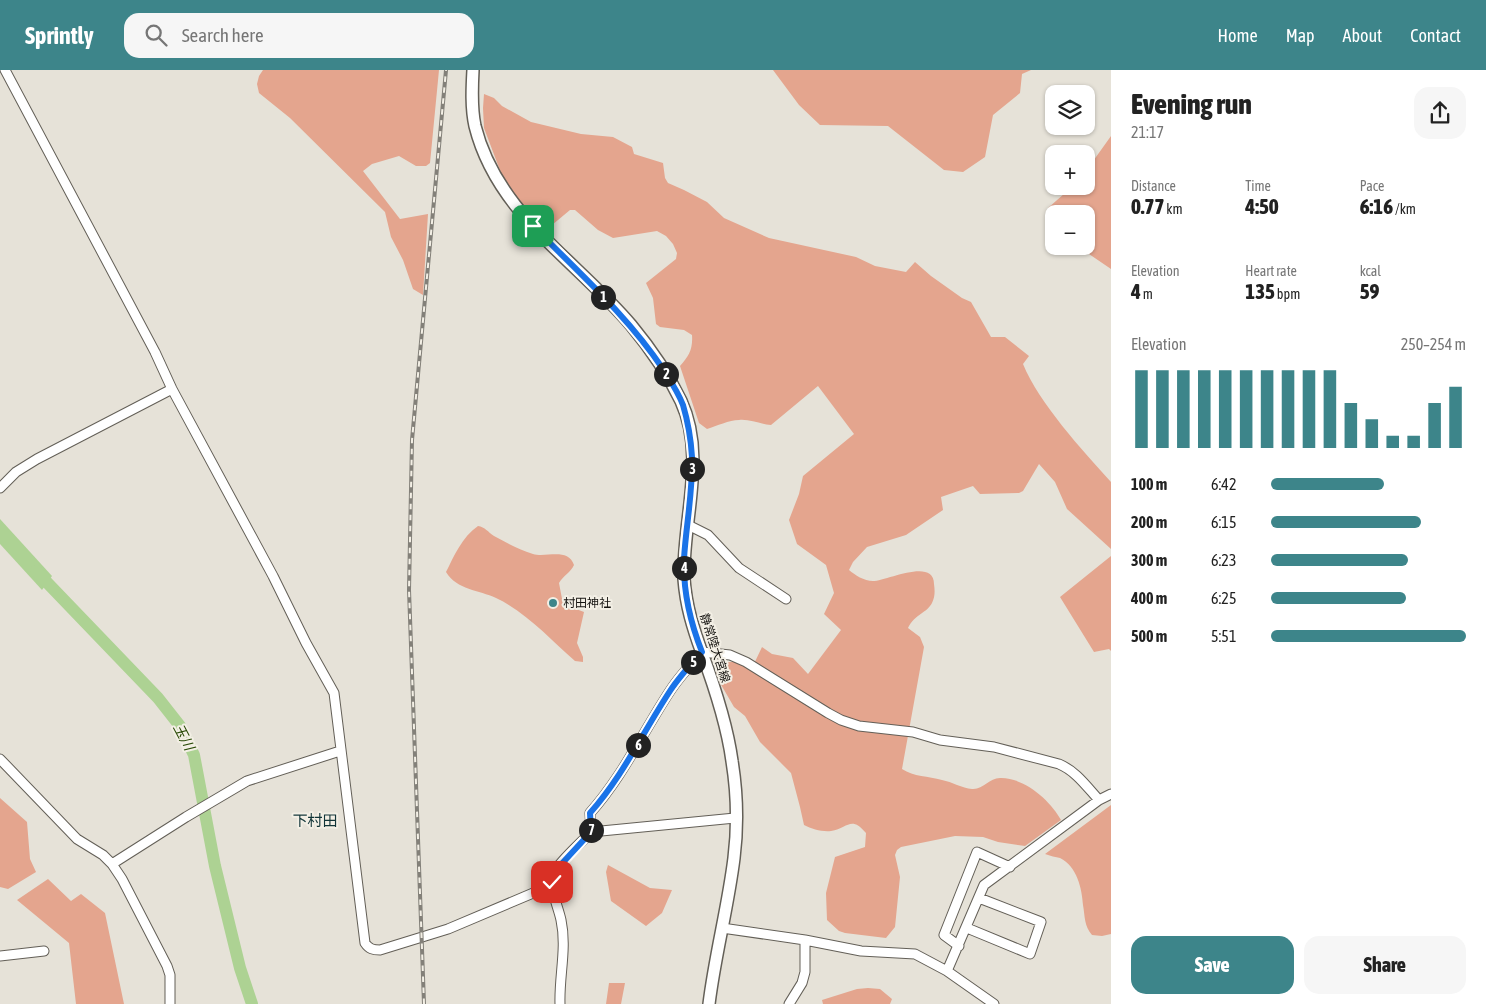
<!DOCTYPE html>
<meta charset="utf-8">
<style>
body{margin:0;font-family:"Asap Condensed","Noto Sans JP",sans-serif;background:#f6f6f6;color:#222;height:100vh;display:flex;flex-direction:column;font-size:19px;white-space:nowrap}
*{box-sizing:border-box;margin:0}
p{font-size:16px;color:#767676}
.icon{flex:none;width:28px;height:28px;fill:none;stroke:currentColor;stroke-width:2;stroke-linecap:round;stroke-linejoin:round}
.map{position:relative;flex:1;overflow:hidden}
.sheet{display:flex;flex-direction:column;background:#fff;width:375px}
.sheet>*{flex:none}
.buttons{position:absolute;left:1045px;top:15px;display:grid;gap:10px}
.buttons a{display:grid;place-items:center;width:50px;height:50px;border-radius:10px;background:#fff;box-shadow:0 1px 4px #0004;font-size:25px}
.pin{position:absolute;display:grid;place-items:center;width:42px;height:42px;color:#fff;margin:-21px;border-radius:10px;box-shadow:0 2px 8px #0006}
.km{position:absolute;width:25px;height:25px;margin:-12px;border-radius:50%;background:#222;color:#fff;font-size:14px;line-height:25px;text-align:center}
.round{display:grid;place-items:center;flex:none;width:52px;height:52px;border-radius:15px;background:#f6f6f6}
.head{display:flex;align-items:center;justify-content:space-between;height:85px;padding:0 20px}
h1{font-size:28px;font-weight:800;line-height:38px}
.stats{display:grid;grid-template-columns:repeat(3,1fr);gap:8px;height:85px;padding:5px 20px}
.stats div{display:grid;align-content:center}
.stats b{font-size:21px;font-weight:800}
.stats small{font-size:14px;font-weight:400}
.stats p{font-size:14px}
.chart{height:140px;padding:10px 20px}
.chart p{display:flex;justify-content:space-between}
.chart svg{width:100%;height:90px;margin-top:5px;stroke:#3d858a;stroke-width:6}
.cta{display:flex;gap:10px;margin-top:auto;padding:10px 20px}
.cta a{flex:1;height:58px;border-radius:15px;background:#3d858a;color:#fff;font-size:20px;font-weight:800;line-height:58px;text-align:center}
.cta a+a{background:#f6f6f6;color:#222}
ul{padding:0 20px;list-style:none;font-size:16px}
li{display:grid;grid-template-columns:80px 60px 1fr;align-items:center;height:38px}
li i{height:12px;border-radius:6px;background:#3d858a}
header{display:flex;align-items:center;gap:30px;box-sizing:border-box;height:70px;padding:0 25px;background:#3d858a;color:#fff}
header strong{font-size:24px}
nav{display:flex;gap:28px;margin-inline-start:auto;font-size:18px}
.search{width:350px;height:45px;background:#f6f6f6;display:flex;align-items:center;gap:12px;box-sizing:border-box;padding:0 18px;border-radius:15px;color:#767676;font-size:19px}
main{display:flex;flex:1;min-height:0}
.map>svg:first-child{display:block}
</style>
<header>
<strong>Sprintly</strong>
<div class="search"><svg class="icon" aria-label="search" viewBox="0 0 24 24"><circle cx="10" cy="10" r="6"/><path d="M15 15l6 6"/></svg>Search here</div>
<nav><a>Home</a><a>Map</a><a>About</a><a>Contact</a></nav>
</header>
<main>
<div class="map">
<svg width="1111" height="934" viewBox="0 0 1111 934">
<rect width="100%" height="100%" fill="#e6e2d8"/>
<path fill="#e4a58e" d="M263,0h176l-9,93 -4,3h-10l-17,-10 -27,8 -9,7 37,48 28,-5 -5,81 -10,-6 -10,-29 -12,-23 -6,-25 -95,-94 -31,-25 -2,-9 2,-8z
M773,0h258l-9,4 -2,19 -27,22 -8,42 -22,15 -19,-2 -56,-44 -68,-1 -21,-20z
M484,24l10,4 8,8 29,16 50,12 32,3 19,10 2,7 29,9 2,15 3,5 16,7 23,12 17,16 45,20 87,19 19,9 31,6 9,-10 16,14 31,22 9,4 20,35h14l24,19 -6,8c16,39 59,86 88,118v67l-44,-40 -12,-27 -16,-18 -16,27 -4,2 -39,1 -7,-8 -32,11 2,13 -37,25 -39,12 -14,15 -4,8c6,5 15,11 24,11 13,0 61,-24 61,3 1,7 1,13 -2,19 -5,10 -17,11 -24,25l12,9 4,10 -22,122c12,8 26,7 40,11 10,2 20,8 30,9 11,1 17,-11 28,-11 24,-1 51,23 61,42l-36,26 -27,-4 -15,-5 -28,-1 -54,11 -4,3 -2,5 5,22 -5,50 -9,11 -41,-5 -6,-2 -12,-11 -1,-27 9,-36 30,-10 1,-14c-15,-18 -18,-5 -35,-2 -9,1 -19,-2 -27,-6l-4,-18 -9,-34 -31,-31 -15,-26 -11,-9 -18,-31 1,-10 4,-4h16l15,6 10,-21 10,7 21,4 15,16 33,-44 -17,-16 10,-21 -8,-28 -29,-21 -8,-24 10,-26 4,-18 51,-42 -36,-48 -47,39c-11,-1 -21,-6 -32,-5 -10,0 -22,6 -32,9l-8,-6 -19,-57c9,-10 13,-17 12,-31l-8,-5 -24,-3 -4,-3 -3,-26 -7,-15 30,-24 1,-6 -4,-9 -7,-8 -9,-5 -44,7 -15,-8 -23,-20h-5l-24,20 -24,-24 -21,-33 -17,-45 -1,-20z
M1111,66v133l-22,-15 -18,-8h15v-32h-32v25l-5,-2 -1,-29 25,-22h13v-15z
M478,456c7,1 10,6 16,10 13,7 25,14 39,18 13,4 35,-7 41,11 -3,7 -11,11 -15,18l4,21 21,8 -7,31 6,14v5l-8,-1c-24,-21 -49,-49 -79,-63 -17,-8 -39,-8 -50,-26 8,-16 16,-35 32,-46z
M1111,486v95l-2,-2 -15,3 -34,-55z
M0,728l27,24 3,37 6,13 -28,17 -8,-2z
M1111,735v129l-9,2 -10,-1c-8,-9 -7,-19 -9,-30 -1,-16 -6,-39 -23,-47 -4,-1 -10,-2 -15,-4z
M608,795l42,23 22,2 -10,23 -16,13 -35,-25 -5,-29z
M48,809l23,22 10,-7 24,19 19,91h-48l-7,-61 -52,-43z
M609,913h16l-4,21h-15z
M868,918l12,1 12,10 -2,5h-67l-1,-4 35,-11z"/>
<path fill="#add293" d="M0,449l52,57 -10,14 -42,-46z"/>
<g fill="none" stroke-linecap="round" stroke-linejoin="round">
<path stroke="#add293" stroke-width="12" d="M36,501l122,127 22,28 14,29 21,111 25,102 12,36"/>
<defs>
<path id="minor" d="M5,0l150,282 17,37 101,187 33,67 28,50 31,250c4,6 8,7 15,7l68,-21 97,-41 7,-6
M0,418l16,-16 21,-13 135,-70
M688,455l20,10 31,33 47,31
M0,689l77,80 26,16 9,9 10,15 45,87 3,9v29
M591,762l-1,-19c33,-37 53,-81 80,-122 9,-14 21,-27 32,-39l28,3 16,7 82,51 13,7 18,6 54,6 27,8 54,7 65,17c17,7 28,23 40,36
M112,794l74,-47 61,-36 93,-30
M722,858l83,12 56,11 54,3 32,17 47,33
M967,858l63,26 11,-32 -62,-24
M959,876l-15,-11 33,-83 33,15
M0,886l44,-5
M947,901l37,-86 115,-85 12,-6
M560,934c-1,-28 7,-56 1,-84 -3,-15 -14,-35 -6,-49 5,-10 28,-30 36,-39l144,-14
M789,934l13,-21 3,-11v-32"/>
<path id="major" d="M473,0c-1,18 -2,38 2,56 22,88 101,134 156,199 19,23 37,49 50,76 26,56 1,120 3,178 2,27 9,49 18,74 13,35 25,71 30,108 5,31 6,65 2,97 -6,49 -19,97 -25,146"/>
</defs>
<use href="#minor" stroke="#635f57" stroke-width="11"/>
<use href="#major" stroke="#635f57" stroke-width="14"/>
<use href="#minor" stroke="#fff" stroke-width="9"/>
<use href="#major" stroke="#fff" stroke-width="11"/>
<defs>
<path id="rail" d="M424,934l-15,-414 3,-150 34,-370"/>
</defs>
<use href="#rail" stroke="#838079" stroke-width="4"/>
<use href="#rail" stroke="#f3efe5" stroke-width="2" stroke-dasharray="5.5" stroke-linecap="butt"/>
</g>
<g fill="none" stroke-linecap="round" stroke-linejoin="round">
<defs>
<path id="route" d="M533,156c45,46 94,89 130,143 7,11 15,23 20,36 5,17 8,35 9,52 1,35 -6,68 -8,102 -1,33 6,63 18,93 -11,12 -23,25 -32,39 -27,41 -47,85 -80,122l1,19 -36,39 -3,11"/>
</defs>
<use href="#route" stroke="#fff" stroke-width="10"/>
<use href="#route" stroke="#1a73e8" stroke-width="6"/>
</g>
<circle fill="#3d858a" stroke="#f3efe5" stroke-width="2" cx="553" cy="533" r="5"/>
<g text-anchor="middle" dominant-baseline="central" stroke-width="4" stroke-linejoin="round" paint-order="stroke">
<g font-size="12" fill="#151310" stroke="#f3efe5" text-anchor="start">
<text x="563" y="533">村田神社</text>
</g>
<g font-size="12" fill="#151310" stroke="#f3efe5">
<text transform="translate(715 578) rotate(72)">静常陸大宮線</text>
</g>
<g font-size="14" font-style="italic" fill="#284905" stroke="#f3efe5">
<text transform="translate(184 667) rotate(62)">玉川</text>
</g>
<g font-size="15" fill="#113437" stroke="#f3efe5">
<text x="315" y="750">下村田</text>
</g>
</g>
</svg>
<div class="buttons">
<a><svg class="icon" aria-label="layers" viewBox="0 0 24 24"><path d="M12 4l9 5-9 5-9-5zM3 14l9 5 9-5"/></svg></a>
<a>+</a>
<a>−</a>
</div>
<div class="pin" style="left:533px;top:156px;background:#1e9e55"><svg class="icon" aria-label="arrive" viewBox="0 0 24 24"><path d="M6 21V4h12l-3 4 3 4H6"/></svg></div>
<div class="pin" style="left:552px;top:812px;background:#d93025"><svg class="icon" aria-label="check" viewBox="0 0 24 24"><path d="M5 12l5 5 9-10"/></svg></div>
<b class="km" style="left:603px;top:227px">1</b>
<b class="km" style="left:666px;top:304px">2</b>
<b class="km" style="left:692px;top:399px">3</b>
<b class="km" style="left:684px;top:498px">4</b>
<b class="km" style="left:693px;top:592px">5</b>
<b class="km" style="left:638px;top:675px">6</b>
<b class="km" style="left:591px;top:760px">7</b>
</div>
<section class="sheet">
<div class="head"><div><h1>Evening run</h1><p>21:17</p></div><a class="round"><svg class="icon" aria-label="share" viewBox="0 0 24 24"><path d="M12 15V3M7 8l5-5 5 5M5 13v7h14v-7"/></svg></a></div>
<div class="stats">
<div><p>Distance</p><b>0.77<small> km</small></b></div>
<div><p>Time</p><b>4:50</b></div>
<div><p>Pace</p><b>6:16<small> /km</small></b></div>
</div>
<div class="stats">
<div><p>Elevation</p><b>4<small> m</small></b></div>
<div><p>Heart rate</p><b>135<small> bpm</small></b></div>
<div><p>kcal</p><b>59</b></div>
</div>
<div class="chart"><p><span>Elevation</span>250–254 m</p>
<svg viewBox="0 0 160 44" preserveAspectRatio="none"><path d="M5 44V6M15 44V6M25 44V6M35 44V6M45 44V6M55 44V6M65 44V6M75 44V6M85 44V6M95 44V6M105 44V22M115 44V30M125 44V38M135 44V38M145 44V22M155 44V14"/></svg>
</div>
<ul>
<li><b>100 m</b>6:42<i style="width:58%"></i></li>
<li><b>200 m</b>6:15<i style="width:77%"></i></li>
<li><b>300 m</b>6:23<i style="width:70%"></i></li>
<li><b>400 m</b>6:25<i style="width:69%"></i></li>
<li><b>500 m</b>5:51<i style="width:100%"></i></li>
</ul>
<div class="cta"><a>Save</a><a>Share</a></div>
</section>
</main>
